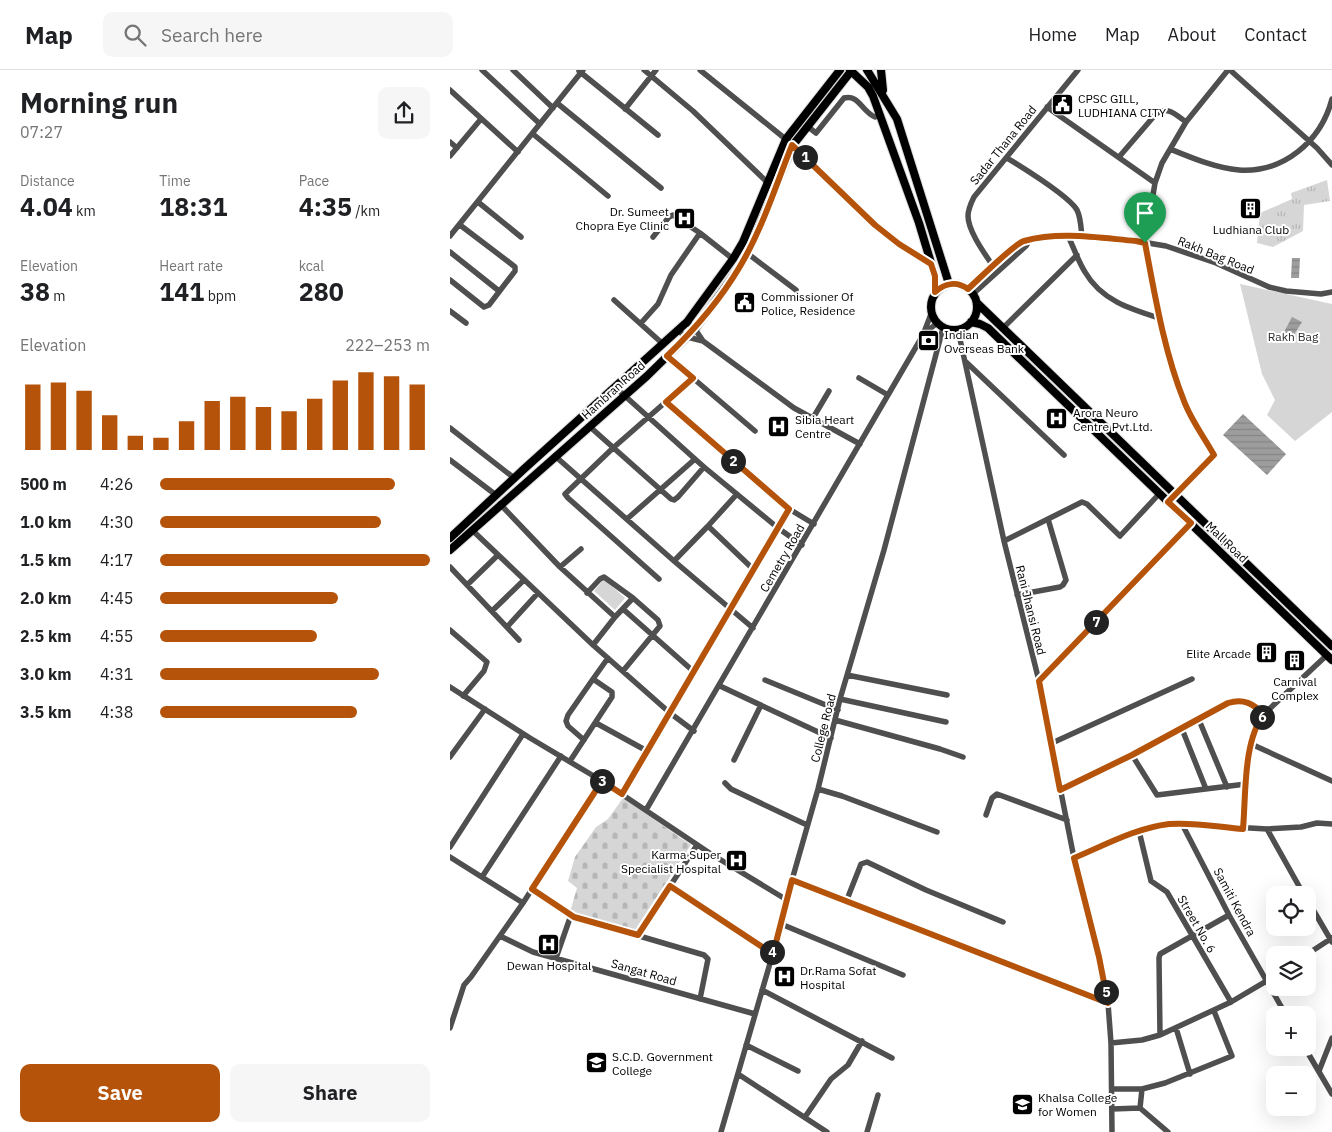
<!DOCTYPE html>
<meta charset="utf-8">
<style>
body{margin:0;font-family:"IBM Plex Sans",sans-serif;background:#f6f6f6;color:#202124;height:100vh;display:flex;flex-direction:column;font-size:19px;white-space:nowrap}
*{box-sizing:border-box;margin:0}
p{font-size:16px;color:#757577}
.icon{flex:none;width:28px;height:28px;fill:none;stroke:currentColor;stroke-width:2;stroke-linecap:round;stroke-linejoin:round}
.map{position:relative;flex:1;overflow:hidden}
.panel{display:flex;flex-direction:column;background:#fff;width:450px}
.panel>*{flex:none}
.controls{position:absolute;left:816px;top:816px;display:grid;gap:10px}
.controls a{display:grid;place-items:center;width:50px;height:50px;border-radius:10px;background:#fff;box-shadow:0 5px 20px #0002;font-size:25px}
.pin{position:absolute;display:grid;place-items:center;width:42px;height:42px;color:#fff;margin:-51px -21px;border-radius:50% 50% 50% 0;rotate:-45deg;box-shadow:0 0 5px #0007}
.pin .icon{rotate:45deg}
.km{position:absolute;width:25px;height:25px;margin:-12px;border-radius:50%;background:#222;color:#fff;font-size:14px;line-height:25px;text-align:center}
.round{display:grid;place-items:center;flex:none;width:52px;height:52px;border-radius:10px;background:#f6f6f6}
.headline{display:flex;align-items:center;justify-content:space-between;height:85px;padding:0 20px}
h1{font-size:28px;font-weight:800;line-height:38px}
.metrics{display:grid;grid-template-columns:repeat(3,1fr);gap:8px;height:85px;padding:5px 20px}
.metrics div{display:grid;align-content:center}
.metrics b{font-size:25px;font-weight:800}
.metrics small{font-size:14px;font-weight:400}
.metrics p{font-size:14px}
.chart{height:140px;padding:10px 20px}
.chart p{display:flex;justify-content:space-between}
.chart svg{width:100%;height:90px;margin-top:5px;stroke:#b45309;stroke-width:6}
.action{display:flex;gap:10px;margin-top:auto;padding:10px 20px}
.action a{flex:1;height:58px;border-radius:10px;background:#b45309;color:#fff;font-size:20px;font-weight:800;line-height:58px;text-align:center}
.action a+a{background:#f6f6f6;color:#202124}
ul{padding:0 20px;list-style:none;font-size:16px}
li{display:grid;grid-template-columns:80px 60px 1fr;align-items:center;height:38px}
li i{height:12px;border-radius:6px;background:#b45309}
header{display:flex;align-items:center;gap:30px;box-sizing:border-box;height:70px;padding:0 25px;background:#fff;border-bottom:1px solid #e0e0e0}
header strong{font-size:24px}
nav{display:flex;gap:28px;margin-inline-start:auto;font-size:18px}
.search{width:350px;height:45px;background:#f6f6f6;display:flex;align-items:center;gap:12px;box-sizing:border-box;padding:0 18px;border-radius:10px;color:#757577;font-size:19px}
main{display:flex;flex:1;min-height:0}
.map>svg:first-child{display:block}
</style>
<header>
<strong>Map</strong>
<div class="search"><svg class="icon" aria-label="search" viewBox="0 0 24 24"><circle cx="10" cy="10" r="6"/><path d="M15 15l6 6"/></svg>Search here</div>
<nav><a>Home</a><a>Map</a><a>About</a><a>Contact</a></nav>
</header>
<main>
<section class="panel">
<div class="headline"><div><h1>Morning run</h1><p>07:27</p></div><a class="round"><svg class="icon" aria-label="share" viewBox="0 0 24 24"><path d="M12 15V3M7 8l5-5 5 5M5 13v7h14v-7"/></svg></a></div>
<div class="metrics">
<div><p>Distance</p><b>4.04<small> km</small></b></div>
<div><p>Time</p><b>18:31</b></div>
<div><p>Pace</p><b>4:35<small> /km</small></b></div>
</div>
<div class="metrics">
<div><p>Elevation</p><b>38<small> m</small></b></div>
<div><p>Heart rate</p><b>141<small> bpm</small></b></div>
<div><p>kcal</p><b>280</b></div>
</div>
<div class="chart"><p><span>Elevation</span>222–253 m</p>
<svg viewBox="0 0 160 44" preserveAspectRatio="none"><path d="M5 44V12M15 44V11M25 44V15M35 44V27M45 44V37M55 44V38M65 44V30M75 44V20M85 44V18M95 44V23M105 44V25M115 44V19M125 44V10M135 44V6M145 44V8M155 44V12"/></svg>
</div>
<ul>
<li><b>500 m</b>4:26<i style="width:87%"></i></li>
<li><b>1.0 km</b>4:30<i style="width:82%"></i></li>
<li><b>1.5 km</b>4:17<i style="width:100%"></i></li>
<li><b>2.0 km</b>4:45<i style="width:66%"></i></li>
<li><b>2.5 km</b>4:55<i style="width:58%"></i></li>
<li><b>3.0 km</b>4:31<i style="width:81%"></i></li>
<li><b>3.5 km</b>4:38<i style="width:73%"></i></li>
</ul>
<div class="action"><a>Save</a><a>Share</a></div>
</section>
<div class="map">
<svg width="882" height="1062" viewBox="0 0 882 1062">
<defs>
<pattern id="grass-tufts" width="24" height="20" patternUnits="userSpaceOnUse" patternTransform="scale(1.25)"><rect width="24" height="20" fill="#d6d6d6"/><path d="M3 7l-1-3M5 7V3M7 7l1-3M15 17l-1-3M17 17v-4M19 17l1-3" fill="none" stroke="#b6b6b6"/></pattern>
<pattern id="cemetery-stones" width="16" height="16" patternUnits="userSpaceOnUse" patternTransform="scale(1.25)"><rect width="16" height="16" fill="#d6d6d6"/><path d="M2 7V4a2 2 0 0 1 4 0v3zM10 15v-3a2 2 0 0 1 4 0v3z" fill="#b6b6b6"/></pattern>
<pattern id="water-rules" width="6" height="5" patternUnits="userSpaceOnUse" patternTransform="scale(1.25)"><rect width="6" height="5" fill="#9d9d9d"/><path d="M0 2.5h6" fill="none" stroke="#858585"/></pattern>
</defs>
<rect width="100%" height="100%" fill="#fff"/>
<path fill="url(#grass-tufts)" d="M877,110l3,21 -26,4 -1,26 -30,16 -16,-4 3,-30 32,-14 -1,-6z"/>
<path fill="url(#cemetery-stones)" d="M173,728l68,47 -56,85 -65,-18 7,-24 -9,-7 7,-24 21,-30 12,-8z"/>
<path fill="#d6d6d6" d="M790,214l92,20v108l-37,29 -28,-26 8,-15 -13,-26z
M154,509l21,19 -10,12 -21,-19z"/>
<path fill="url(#water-rules)" d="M842,188h8l-1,20h-8z
M842,247l10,5 -12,19 -8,-5z
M793,344l43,40 -19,21 -44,-40z"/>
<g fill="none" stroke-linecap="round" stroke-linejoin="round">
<defs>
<path id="major" d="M400,0l18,17 5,9 46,127 16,53v16
M417,0l30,49 52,165
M431,0l2,20
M481 237a23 23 0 1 1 46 0a23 23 0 1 1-46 0Z
M527,233l355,343
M521,252l9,2 8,4 344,332
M0,468l74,-69 163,-147 46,-63 10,-17 43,-103 54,-69
M0,480l197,-174 48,-47 44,-61 15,-29 39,-94 59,-75"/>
</defs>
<use href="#major" stroke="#dbdbdb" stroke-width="10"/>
<path stroke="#4f4f4f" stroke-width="5.5" d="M32,0l58,54
M63,0l40,38
M194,0l49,41 75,72
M250,0l93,75 82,80 24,19 32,20
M780,0l87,78 15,17
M129,1l79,64
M0,20l68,62
M107,33l104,85
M597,37l108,76
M175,39l31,-39
M357,56l9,7 28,-35c15,-4 18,14 31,19l5,-2
M83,64l75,62
M0,72l7,6
M720,79c22,9 46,19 69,21 45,3 82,-29 93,-71
M0,86l31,-37
M669,87l36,-42c12,-10 20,-1 31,7
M557,88c16,10 61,37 70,52 4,8 4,19 5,27
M28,132l43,35
M0,166l133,-166
M618,166c6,12 10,25 17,36 16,28 45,37 74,46
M203,167l16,-20 4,-2 27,18 33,26
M0,182l49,39
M297,183l49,37
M543,196c-8,-12 -25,-35 -25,-50 0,-7 3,-13 6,-19l104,-127
M0,210l34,27 5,-2 26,-34v-4l-5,-4 -50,-38
M518,219l55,-48 29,-5h16l68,5 30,5 50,17 53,24 17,4 35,3 11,-2
M523,224l53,-48 3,-5
M164,230l49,44
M0,241l16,12
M237,252l8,7 8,12 91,67 66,36
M191,253l17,-19 13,-29 29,-42
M553,258l74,-73
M508,260l46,211 35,140 35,177 25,99 9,46 3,40 1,89
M228,261l9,6 16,4
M474,264l13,-11
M217,286l88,75
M516,292l98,93
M409,308l29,17
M165,317l80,72
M216,332l123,107 -11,19 24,17
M363,348l16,-27
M139,356l82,73 3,1 4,-3 26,-30 74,61 -156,266
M0,358l64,50
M105,386l119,105 79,67
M0,390l46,35
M287,424l-29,32 45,43
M718,432l46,-47 -30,-52 -12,-33 -13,-54 -14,-73 10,-60 7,-20 24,-41 42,-52
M50,434l60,63 55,50 -22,28
M339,439l25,15
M177,449l68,-60 9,8
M598,449l34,-17 5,2 33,32 39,-42
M22,460l121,115 77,68 24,18
M554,471l44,-22 18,61 -3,5 -3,2 -43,8
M224,491l34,-35
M0,497l69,73
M110,497l21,-18
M209,509l-91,-81 -3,-4 48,-46 80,-70
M17,515l31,-30
M137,523l13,-14 4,-2 29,21 -18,19
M173,539l70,62
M42,541l32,-31
M57,557l31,-34
M0,560l37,32 -3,9 -21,25
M173,601l37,-45 -2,-6 -25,-22
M397,605l100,20
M315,610l73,30
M589,611l152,-158
M270,616l111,52
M0,617l80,51 72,43 109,73 76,46
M390,629l106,23
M385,650l105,29 23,8
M749,650c26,-15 39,-30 65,-6
M146,653l51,28
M732,659l24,60
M134,670l-16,-14 -2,-5 2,-6 25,-36
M602,673l140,-64
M801,674l81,37
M682,685l67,-35 28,67
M0,687l35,-48
M284,690l27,-55
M120,691l42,-64v-5l-19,-13 15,-21
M275,713l6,6 76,36
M368,719l24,7 95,36
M610,720l72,-35 25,40 89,-11
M196,740l277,-475 8,-21
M536,745l6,-17 5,-4 70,26
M732,754l47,91 57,100
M793,759l6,-79 7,-21 8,-15 63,-59
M817,759l37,66
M689,761l12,50 16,11 64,110
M0,777l73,-113
M0,787l73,46
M624,788c36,-15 69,-32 108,-34l85,5 34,-2 16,-4 15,1
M32,807l79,-121
M342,810l316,123
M220,816l103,67
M82,819l46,29 126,37 4,4 -8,40
M858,831l24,41
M396,832l15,-38 6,-2 59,28 77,32
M331,854l122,51
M188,865l59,-90
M50,866l33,16 222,62
M856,885l26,-17
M106,888l15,-43
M312,920l130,68
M0,958l14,-43 7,-8 52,-74 79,-122
M726,958l14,46
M710,965l-1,-77 1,-4 69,-39
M661,973l31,-3 18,-5 71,-33 44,-26
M296,975l52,26
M855,978l27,46
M869,1001l13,-33
M288,1004l89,58
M662,1019h30l-2,19
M692,1019l23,-6 67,-27 -18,-45
M662,1039l28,-1 28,24
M355,1047l26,-38 17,-14 14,-24
M271,1062l52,-179 19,-73 26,-91 22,-90 44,-149 59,-222
M417,1062l11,-37"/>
<use href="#major" stroke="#000" stroke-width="8"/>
</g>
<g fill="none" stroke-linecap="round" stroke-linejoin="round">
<defs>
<path id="route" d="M342,75l83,80 24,19 32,20 4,12v16c10,-9 22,-11 33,-3 10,-9 47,-46 56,-48 36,-10 76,-3 112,0l9,2c10,53 19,108 39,158 7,19 20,36 30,54l-46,47 23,21 -152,158 21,109 72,-35 96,-52c16,-5 25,1 36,11 -21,27 -18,81 -21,115 -24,-2 -50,-7 -74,-5 -33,4 -64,21 -95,34l25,99 9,46 -316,-123 -19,74 -103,-68 -32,49 -64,-18 -42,-28 70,-108 20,13 167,-285 -123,-107 27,-24 -26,-22c27,-26 53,-56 72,-88 23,-38 37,-83 53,-123z"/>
</defs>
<use href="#route" stroke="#fff" stroke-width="10"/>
<use href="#route" stroke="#b45309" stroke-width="6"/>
</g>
<defs>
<symbol id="civic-square" viewBox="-11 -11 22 22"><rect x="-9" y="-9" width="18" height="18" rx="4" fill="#000" stroke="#fff"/><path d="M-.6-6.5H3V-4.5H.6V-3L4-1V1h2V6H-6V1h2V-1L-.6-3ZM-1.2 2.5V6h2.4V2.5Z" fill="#fff"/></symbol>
<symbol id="building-square" viewBox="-11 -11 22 22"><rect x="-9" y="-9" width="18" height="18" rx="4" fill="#000" stroke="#fff"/><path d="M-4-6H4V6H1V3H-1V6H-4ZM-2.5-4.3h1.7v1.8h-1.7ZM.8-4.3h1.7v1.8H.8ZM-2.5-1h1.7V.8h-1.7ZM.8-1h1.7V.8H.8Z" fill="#fff"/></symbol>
<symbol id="hospital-square" viewBox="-11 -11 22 22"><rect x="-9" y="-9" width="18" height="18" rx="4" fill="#000" stroke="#fff"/><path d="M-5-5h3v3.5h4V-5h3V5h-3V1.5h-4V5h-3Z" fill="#fff"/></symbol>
<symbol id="bank-square" viewBox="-11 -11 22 22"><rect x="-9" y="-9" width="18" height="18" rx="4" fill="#000" stroke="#fff"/><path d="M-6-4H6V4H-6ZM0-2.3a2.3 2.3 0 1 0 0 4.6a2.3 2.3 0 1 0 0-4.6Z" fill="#fff"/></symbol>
<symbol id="university-square" viewBox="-11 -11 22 22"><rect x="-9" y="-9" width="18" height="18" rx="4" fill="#000" stroke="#fff"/><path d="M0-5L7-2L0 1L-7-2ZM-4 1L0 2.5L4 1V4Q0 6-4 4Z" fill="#fff"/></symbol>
</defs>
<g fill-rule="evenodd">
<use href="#civic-square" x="600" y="22" width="25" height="25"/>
<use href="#building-square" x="788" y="126" width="25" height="25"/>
<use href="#hospital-square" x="222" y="136" width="25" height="25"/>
<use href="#civic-square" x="282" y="220" width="25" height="25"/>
<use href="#bank-square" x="466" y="258" width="25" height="25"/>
<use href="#hospital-square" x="594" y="336" width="25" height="25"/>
<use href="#hospital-square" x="316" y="344" width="25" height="25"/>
<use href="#building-square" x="804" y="570" width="25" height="25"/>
<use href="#building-square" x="832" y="578" width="25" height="25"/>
<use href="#hospital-square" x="274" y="778" width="25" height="25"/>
<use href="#hospital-square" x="86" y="862" width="25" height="25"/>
<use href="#hospital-square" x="322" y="894" width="25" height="25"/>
<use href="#university-square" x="134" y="980" width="25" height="25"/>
<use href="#university-square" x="560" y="1022" width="25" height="25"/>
</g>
<g text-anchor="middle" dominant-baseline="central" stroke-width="4" stroke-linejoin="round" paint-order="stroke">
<g font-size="12" fill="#000" stroke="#fff" text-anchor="start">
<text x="628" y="28">CPSC GILL,<tspan x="628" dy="14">LUDHIANA CITY</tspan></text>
<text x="219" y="141" text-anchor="end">Dr. Sumeet<tspan x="219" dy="14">Chopra Eye Clinic</tspan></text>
<text x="801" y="159" text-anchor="middle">Ludhiana Club</text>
<text x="311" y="226">Commissioner Of<tspan x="311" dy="14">Police, Residence</tspan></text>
<text x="494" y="264">Indian<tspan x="494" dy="14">Overseas Bank</tspan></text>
<text x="623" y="342">Arora Neuro<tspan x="623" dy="14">Centre Pvt.Ltd.</tspan></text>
<text x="345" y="349">Sibia Heart<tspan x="345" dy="14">Centre</tspan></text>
<text x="801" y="583" text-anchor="end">Elite Arcade</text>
<text x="845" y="611" text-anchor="middle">Carnival<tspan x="845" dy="14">Complex</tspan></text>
<text x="271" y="784" text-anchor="end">Karma Super<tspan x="271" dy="14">Specialist Hospital</tspan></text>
<text x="99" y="895" text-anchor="middle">Dewan Hospital</text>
<text x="350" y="900">Dr.Rama Sofat<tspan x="350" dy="14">Hospital</tspan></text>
<text x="162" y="986">S.C.D. Government<tspan x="162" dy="14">College</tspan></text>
<text x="588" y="1027">Khalsa College<tspan x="588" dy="14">for Women</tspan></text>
</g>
<g font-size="12" fill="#000" stroke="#fff">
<text transform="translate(553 75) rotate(-51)">Sadar Thana Road</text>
<text transform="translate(766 185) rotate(22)">Rakh Bag Road</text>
<text transform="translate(163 320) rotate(-42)">Hambran Road</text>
<text transform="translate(777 472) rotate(44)">Mall Road</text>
<text transform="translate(332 488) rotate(-60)">Cemetry Road</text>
<text transform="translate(581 540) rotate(76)">Rani Jhansi Road</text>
<text transform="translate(373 658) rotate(-76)">College Road</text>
<text transform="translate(785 832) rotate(62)">Samiti Kendra</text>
<text transform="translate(747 854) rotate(60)">Street No. 6</text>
<text transform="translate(194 902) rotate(16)">Sangat Road</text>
</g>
<g font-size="12" fill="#2d2d2d" stroke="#fff">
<text x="843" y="266">Rakh Bag</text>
</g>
</g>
</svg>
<div class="controls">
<a><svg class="icon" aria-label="locate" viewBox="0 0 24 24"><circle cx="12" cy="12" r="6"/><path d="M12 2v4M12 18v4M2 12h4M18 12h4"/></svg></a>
<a><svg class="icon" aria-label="layers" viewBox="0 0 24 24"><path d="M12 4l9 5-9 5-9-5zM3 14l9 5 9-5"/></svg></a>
<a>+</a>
<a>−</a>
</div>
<div class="pin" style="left:695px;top:173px;background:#1e9e55"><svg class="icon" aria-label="arrive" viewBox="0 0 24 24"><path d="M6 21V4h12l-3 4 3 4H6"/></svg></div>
<b class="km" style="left:355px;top:87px">1</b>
<b class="km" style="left:283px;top:391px">2</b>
<b class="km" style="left:152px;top:711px">3</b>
<b class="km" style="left:322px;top:882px">4</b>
<b class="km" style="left:656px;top:922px">5</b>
<b class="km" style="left:812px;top:647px">6</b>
<b class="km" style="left:646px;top:552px">7</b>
</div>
</main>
